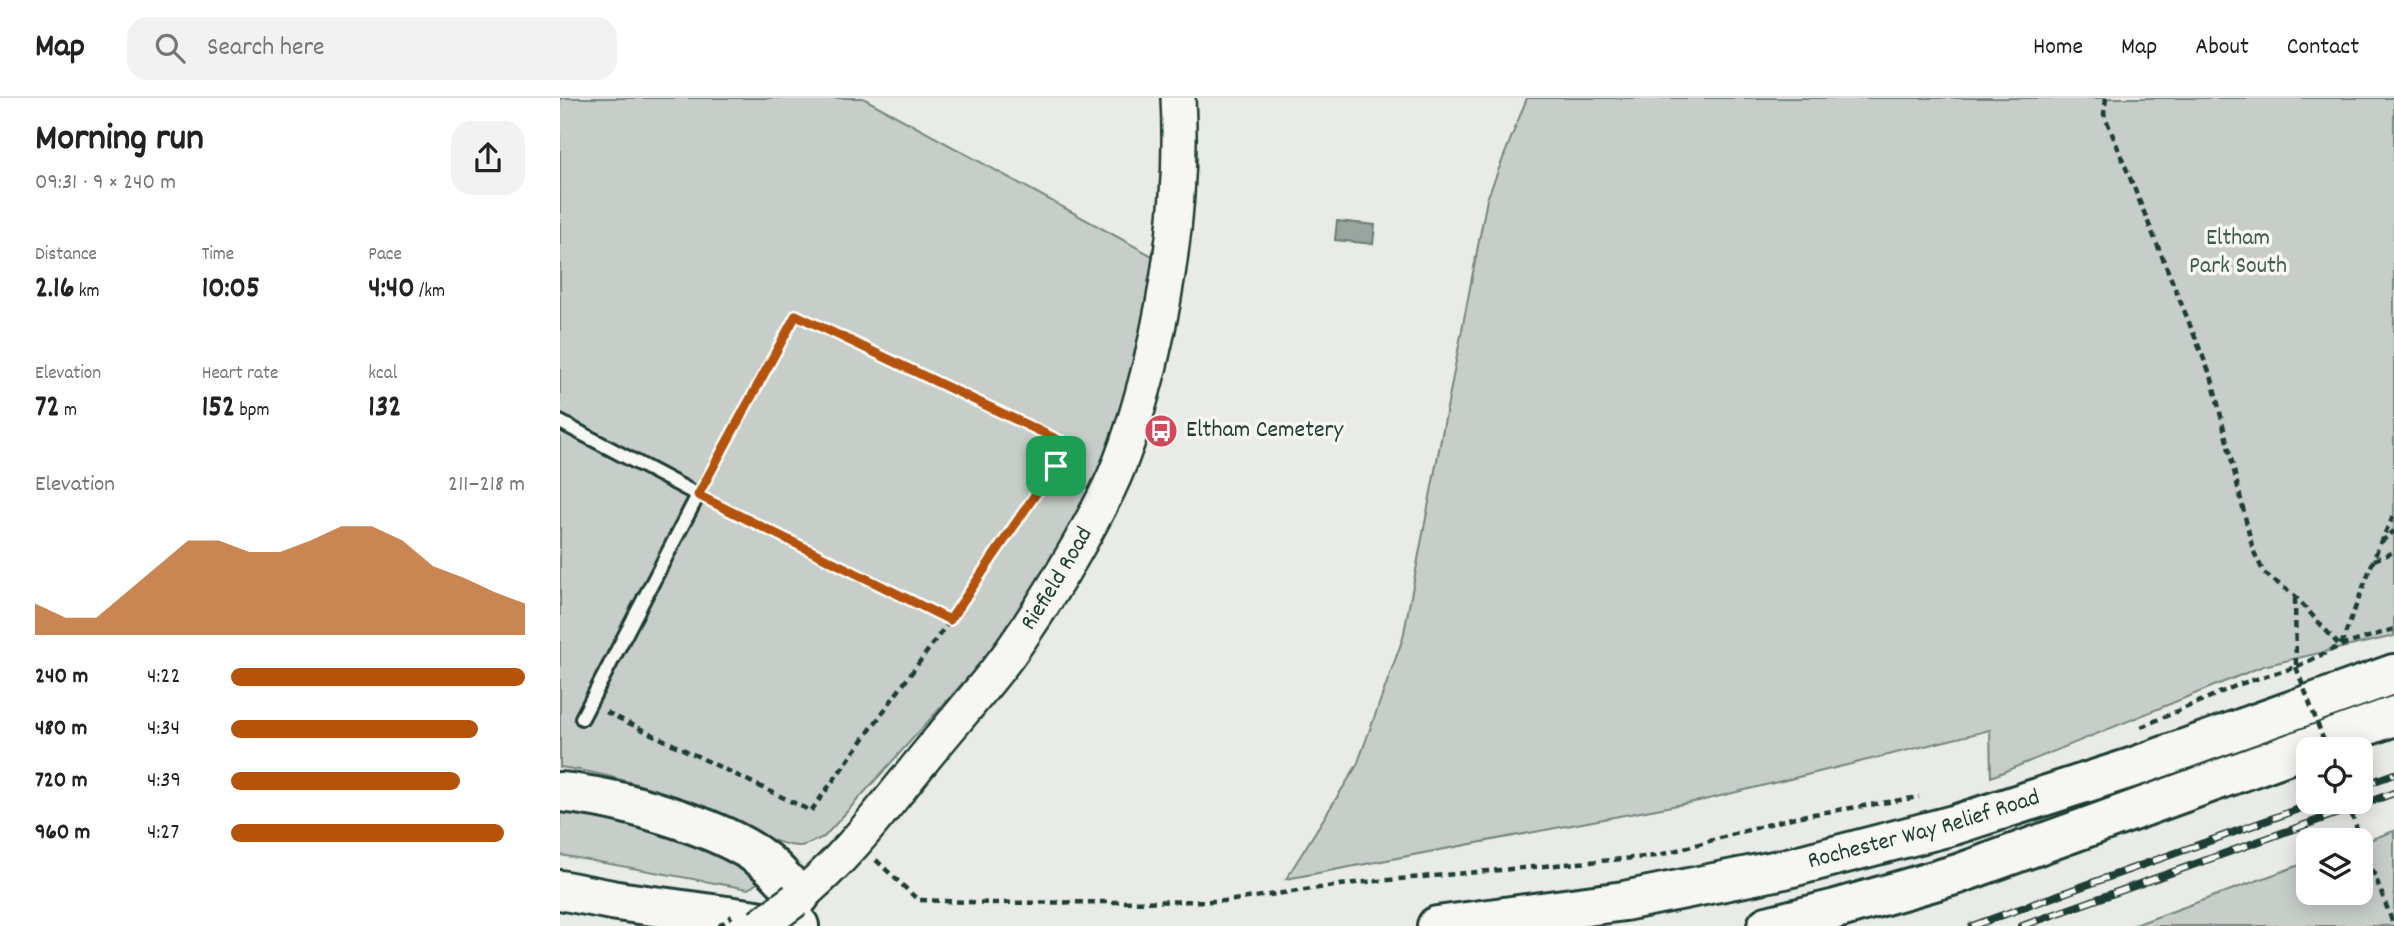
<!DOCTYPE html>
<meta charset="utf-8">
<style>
body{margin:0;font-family:Dekko,sans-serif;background:#f2f2f2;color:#222;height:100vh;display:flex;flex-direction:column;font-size:26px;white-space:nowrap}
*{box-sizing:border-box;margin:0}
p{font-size:23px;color:#767676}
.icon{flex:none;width:38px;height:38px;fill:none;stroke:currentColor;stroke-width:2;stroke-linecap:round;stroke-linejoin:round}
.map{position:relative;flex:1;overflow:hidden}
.sheet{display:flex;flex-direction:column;background:#fff;width:560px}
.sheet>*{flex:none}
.controls{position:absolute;left:1736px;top:639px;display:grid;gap:14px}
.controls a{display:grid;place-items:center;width:77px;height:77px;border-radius:14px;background:#fff;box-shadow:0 4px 18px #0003;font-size:35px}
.pin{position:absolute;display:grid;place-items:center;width:60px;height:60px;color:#fff;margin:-30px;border-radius:14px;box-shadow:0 4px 10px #0006}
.round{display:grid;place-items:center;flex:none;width:74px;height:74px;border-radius:21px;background:#f2f2f2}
.head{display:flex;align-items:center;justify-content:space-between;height:119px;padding:0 35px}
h1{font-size:38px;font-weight:800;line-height:52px}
.stats{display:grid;grid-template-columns:repeat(3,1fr);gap:10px;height:119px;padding:7px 35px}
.stats div{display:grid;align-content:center}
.stats b{font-size:30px;font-weight:800}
.stats small{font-size:19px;font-weight:400}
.stats p{font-size:19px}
.chart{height:196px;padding:14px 35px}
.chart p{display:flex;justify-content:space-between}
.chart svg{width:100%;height:126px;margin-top:7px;fill:#b45309;opacity:.7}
ul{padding:0 35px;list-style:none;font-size:23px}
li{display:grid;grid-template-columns:112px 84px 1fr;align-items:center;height:52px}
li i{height:18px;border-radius:9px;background:#b45309}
header{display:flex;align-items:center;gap:42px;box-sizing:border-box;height:98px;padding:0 35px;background:#fff;border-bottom:2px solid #e0e0e0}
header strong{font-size:33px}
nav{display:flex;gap:38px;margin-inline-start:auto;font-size:24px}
.search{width:490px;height:63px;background:#f2f2f2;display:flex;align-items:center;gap:18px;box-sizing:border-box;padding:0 24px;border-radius:21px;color:#767676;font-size:26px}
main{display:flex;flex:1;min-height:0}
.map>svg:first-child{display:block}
</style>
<header>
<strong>Map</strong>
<div class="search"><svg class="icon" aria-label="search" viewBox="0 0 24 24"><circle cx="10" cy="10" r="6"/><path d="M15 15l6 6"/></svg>Search here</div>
<nav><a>Home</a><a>Map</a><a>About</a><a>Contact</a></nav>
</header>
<main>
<section class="sheet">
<div class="head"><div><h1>Morning run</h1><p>09:31 · 9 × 240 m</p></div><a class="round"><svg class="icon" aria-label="share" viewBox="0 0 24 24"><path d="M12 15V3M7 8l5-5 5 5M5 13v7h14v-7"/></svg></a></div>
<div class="stats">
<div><p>Distance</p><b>2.16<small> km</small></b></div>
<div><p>Time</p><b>10:05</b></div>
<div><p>Pace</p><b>4:40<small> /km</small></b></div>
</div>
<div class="stats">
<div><p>Elevation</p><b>72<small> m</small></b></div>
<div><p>Heart rate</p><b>152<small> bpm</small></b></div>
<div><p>kcal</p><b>132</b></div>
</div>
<div class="chart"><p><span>Elevation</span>211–218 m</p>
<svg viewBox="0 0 160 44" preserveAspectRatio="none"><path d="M0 44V33L10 38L20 38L30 29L40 20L50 11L60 11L70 15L80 15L90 11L100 6L110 6L120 11L130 20L140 24L150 29L160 33V44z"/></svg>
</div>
<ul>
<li><b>240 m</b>4:22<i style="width:100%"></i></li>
<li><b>480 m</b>4:34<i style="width:84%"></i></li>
<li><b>720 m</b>4:39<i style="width:78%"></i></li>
<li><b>960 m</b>4:27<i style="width:93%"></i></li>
</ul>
</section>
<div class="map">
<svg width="1834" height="828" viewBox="0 0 1834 828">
<rect width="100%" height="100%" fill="#e9ebe7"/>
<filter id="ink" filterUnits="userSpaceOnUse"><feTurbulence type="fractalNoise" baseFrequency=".0143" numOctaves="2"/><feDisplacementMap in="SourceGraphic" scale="14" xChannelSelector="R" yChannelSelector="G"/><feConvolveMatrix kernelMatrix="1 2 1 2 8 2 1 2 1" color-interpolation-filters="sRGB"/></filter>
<g filter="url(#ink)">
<path fill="#c7cec9" stroke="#73867e" stroke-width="2" d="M0,0h303l295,161 -29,146 -74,157 -48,72 -183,203c-7,2 -18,9 -25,9 -25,0 -66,-26 -90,-36 -48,-20 -97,-36 -149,-43z
M967,0h867v538l-131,30 -272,111 -1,-47 -286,70 -418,79 71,-114 46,-127 84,-439z
M0,714l59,5 80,28 71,30 -22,14 -188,-34z
M1834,733v95h-262l176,-64v30h53v-49z"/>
<path fill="#99a6a0" stroke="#687c75" stroke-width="2" d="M777,123l38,4 -2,19 -38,-4z"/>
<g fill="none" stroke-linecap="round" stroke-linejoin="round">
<defs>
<path id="service" d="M0,324l138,73 -116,223"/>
<g id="tertiary">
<path id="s1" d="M235,802c53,-42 92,-97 135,-149 26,-32 55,-64 80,-98 36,-51 70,-107 98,-163 19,-39 31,-83 42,-125 21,-88 33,-177 28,-267"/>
</g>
<g id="trunk">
<path d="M0,694c56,5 161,34 205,69 13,10 23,24 35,35"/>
<path d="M0,792l57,11 182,25"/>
<path id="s2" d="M877,828l187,-25 160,-32 170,-44 180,-58 260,-93"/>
<path d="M1207,828l69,-17 122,-35 436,-158"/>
</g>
</defs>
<use href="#service" stroke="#1f3d34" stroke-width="18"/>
<use href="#tertiary" stroke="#1f3d34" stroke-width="38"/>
<use href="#trunk" stroke="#1f3d34" stroke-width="44"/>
<path stroke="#1f3d34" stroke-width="4.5" stroke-dasharray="7 5" stroke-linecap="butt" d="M1546,0l-2,16 108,265 41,171 11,23 31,23 45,50
M148,380l88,-163 273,130 -13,21
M154,405l236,117 106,-154 25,12
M1821,444l13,-11
M1814,462l20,-8
M1735,500l1,69
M1781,547l39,-102 14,-28
M46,614l205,99 139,-191
M1581,629l99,-43 56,-17 44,-21 54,-17
M316,762l42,40 77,3 231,-2 129,-18 301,-27 139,-39 124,-20"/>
<use href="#service" stroke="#f6f6f2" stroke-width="12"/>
<use href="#tertiary" stroke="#f6f6f2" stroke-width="33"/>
<use href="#trunk" stroke="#f6f6f2" stroke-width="38"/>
<defs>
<path id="rail" d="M1801,688l33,-12
M1412,828l346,-124
M1462,828l372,-133"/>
</defs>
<use href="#rail" stroke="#1f3d34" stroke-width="8"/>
<use href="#rail" stroke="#f6f6f2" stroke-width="5" stroke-dasharray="16" stroke-linecap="butt"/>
<defs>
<path id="tertiary-bridge" d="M200,828l35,-26"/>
</defs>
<use href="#tertiary-bridge" stroke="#1f3d34" stroke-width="38" stroke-linecap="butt"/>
<path stroke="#1f3d34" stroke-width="4.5" stroke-dasharray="7 5" stroke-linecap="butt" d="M1736,569l31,82
M1787,704l47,124
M159,828l13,-10"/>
<use href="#tertiary-bridge" stroke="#f6f6f2" stroke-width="33"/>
</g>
</g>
<g fill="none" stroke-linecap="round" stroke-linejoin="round" filter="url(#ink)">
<defs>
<path id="route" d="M236,217l273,130 -119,175 -252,-125z"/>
</defs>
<use href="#route" stroke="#fff" stroke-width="14"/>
<use href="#route" stroke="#b45309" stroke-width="9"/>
</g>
<defs>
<symbol id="bus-disc" viewBox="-11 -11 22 22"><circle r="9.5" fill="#d1495b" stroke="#f6f6f2"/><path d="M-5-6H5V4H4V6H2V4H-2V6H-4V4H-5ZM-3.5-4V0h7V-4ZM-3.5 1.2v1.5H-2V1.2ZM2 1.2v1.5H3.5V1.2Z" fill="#fff"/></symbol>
</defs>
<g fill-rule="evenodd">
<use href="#bus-disc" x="582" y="314" width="38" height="38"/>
</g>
<g text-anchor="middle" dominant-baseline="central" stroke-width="7" stroke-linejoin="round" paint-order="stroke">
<g font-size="24" fill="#415a52" stroke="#f6f6f2">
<text x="1678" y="141">Eltham<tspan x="1678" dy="28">Park South</tspan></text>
</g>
<g font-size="24" fill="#1f3d34" stroke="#f6f6f2" text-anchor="start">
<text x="626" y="333">Eltham Cemetery</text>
</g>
<g font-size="24" fill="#1f3d34" stroke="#f6f6f2">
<text stroke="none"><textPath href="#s1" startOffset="416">Riefield Road</textPath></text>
<text stroke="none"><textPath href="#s2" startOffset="497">Rochester Way Relief Road</textPath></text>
</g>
</g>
</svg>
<div class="controls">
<a><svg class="icon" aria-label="locate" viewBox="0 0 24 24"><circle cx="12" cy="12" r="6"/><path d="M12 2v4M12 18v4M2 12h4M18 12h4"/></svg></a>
<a><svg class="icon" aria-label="layers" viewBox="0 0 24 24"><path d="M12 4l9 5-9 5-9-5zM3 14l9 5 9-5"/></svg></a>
</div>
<div class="pin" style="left:496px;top:368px;background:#1e9e55"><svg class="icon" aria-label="arrive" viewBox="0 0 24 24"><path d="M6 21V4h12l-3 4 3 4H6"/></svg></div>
</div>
</main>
